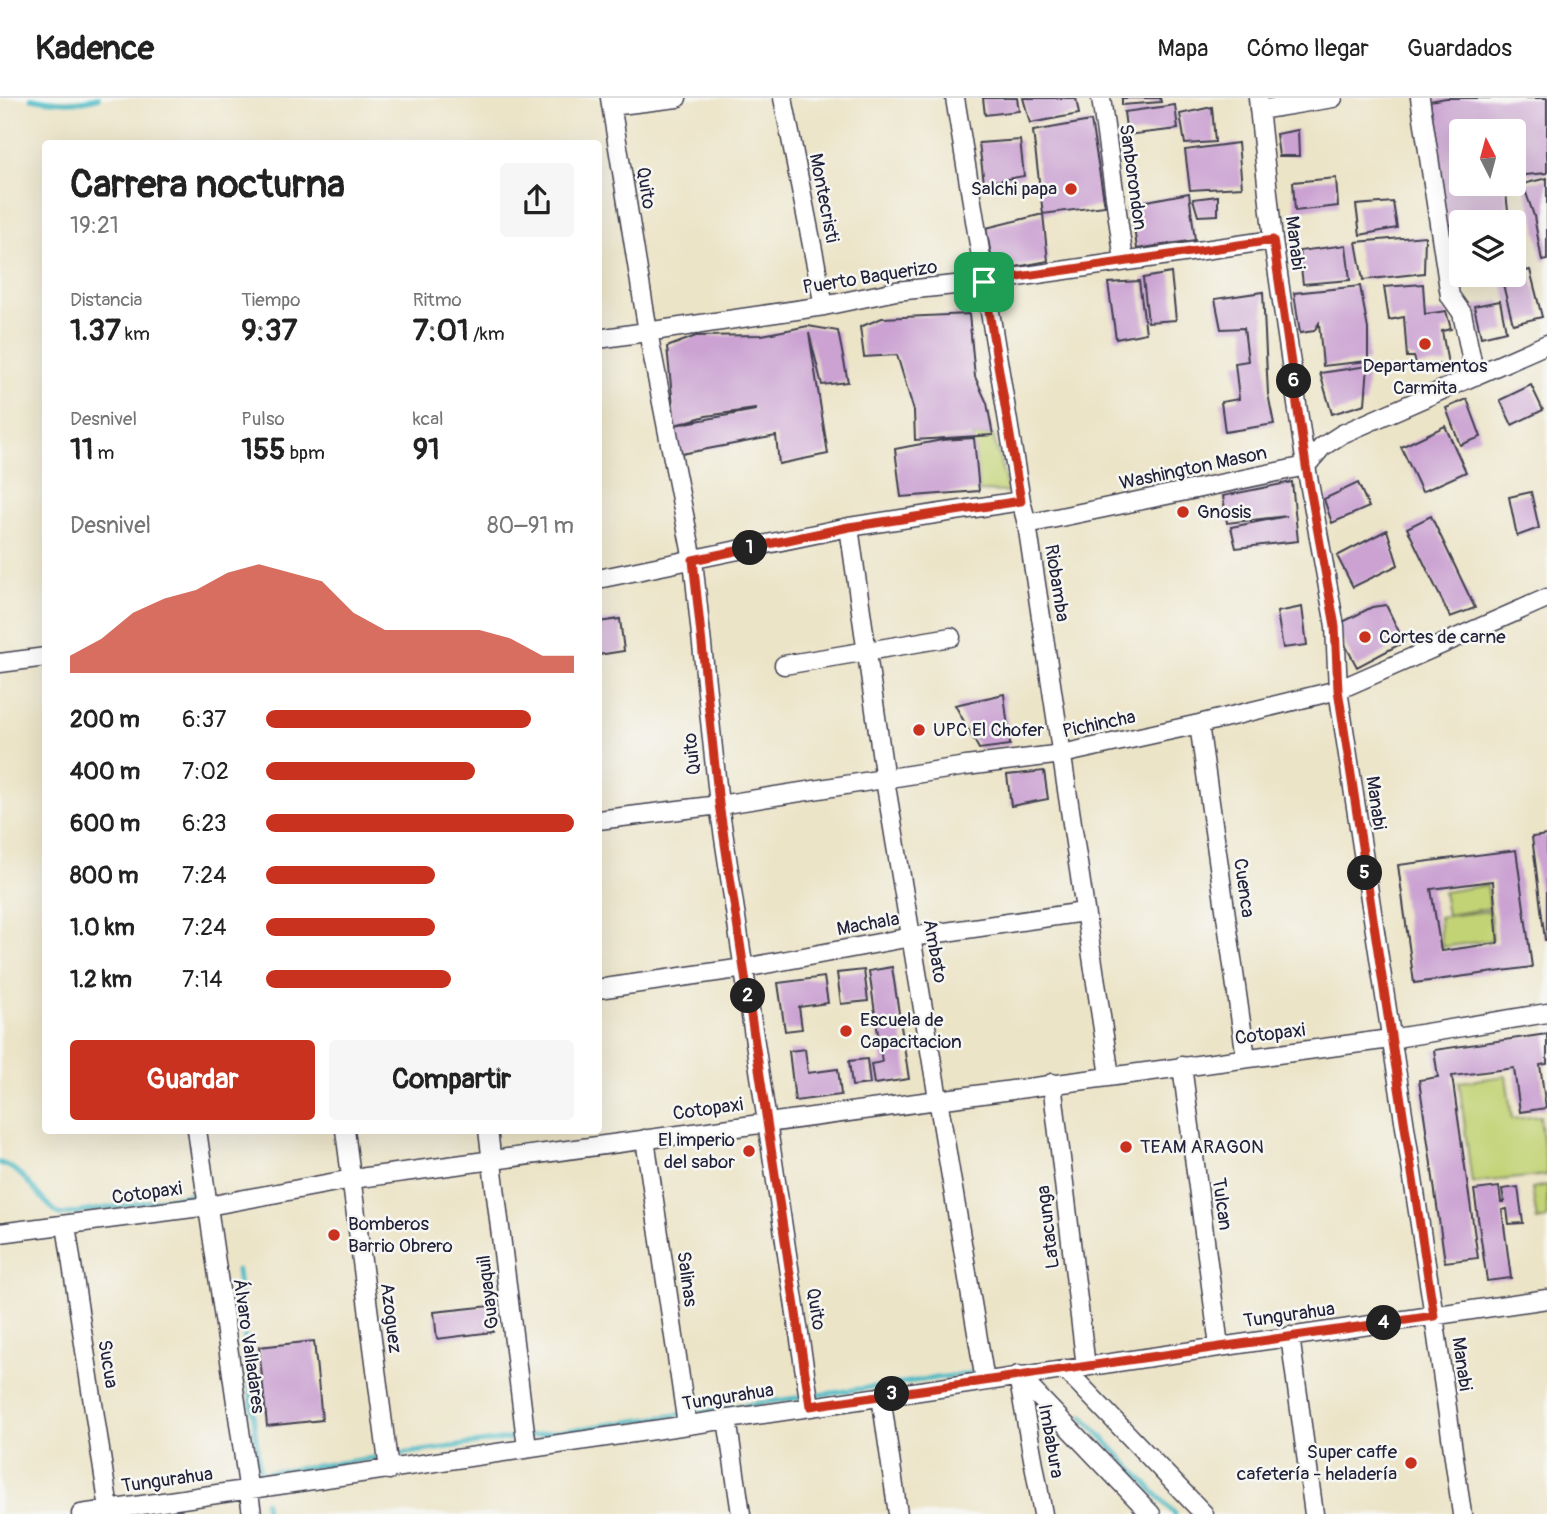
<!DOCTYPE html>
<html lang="es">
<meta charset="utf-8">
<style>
body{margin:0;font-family:Pangolin,sans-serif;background:#f6f6f6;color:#222;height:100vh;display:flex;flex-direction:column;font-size:26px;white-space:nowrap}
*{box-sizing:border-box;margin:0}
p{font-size:23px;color:#767676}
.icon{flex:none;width:38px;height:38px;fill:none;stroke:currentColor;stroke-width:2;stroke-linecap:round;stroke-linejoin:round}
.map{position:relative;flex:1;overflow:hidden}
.sheet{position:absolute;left:42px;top:42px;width:560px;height:994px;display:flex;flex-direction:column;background:#fff;border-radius:7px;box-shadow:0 7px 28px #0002}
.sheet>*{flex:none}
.needle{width:46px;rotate:354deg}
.tools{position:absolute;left:1449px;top:21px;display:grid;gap:14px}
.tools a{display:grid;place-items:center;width:77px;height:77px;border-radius:7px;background:#fff;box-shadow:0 7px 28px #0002;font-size:35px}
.pin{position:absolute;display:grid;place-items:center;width:60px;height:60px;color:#fff;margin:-30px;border-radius:14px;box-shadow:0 4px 10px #0006}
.km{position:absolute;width:35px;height:35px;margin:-18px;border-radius:50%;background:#222;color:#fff;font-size:19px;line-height:35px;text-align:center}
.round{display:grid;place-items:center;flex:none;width:74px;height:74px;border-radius:7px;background:#f6f6f6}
.head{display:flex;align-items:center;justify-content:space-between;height:119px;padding:0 28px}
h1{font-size:38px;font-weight:700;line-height:52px}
.metrics{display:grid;grid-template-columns:repeat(3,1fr);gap:10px;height:119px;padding:7px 28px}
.metrics div{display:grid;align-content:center}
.metrics b{font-size:30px;font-weight:700}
.metrics small{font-size:19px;font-weight:400}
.metrics p{font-size:19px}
.chart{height:196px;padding:14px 28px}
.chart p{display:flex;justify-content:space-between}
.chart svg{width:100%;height:126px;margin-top:7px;fill:#c8321e;opacity:.7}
.primary-button{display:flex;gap:14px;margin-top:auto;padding:14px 28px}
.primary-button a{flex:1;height:80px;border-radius:7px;background:#c8321e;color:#fff;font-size:28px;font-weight:700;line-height:80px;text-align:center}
.primary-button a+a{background:#f6f6f6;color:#222}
ul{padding:0 28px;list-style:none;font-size:23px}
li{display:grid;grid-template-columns:112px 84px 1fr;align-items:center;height:52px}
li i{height:18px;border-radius:9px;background:#c8321e}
header{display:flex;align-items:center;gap:42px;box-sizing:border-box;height:98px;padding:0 35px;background:#fff;border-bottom:2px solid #e0e0e0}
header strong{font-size:33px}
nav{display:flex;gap:38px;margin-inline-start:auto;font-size:24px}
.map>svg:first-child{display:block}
</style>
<header>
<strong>Kadence</strong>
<nav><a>Mapa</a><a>Cómo llegar</a><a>Guardados</a></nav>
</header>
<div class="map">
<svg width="1547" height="1416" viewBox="0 0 1547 1416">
<rect width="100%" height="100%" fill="#f6f6f2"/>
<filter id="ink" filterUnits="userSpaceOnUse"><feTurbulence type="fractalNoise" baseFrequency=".0143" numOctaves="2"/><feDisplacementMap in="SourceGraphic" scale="14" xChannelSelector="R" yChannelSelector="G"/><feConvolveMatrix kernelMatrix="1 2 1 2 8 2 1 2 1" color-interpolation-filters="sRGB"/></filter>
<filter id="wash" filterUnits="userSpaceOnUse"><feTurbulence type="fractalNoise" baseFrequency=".00686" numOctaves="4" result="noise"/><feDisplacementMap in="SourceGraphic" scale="28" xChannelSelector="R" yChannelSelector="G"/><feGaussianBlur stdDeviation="1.57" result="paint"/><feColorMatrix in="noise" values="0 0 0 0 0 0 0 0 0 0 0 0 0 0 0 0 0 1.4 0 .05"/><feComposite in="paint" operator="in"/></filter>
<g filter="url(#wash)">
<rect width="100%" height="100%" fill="#ece4c7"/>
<path fill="#c2d376" stroke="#727a58" stroke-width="2" d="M993,337l15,57 -29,-1 -6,-55z
M1487,787l3,23 -43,7 -4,-23z
M1490,813l3,29 -51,7 -3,-30z
M1506,978l6,43 28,-3 7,59 -75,8 -13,-101z
M1547,1087v34l-10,2 -5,-33z"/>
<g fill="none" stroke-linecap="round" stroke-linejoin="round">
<path stroke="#4bb9c4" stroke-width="5" d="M31,0c24,5 44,6 67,0
M0,1065c28,8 37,38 61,52l141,-22
M237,1172l23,204 719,-102
M1082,1318l93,98
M265,1404l1,12"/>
</g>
<g id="blocks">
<path fill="#cba2d2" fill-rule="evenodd" d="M983,0h34l2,13 -34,4z
M1023,0h53l3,16 -49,9z
M1122,0h38l1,4 -39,3z
M1446,0h101v75l-33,3v-45h-53v53h44l4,36 -48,2v2l-14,1 -17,-124z
M1175,7l3,24 -51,6 -3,-23z
M1212,9l3,35 -30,2 -5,-30z
M1091,23l14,85 -62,8 -10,-83z
M1298,32l1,26h-20l-3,-22z
M1020,42l4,36 -40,7 -5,-40z
M1238,45l4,44 -52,3 -5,-40z
M1336,80l2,28 -43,5 -2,-29z
M1547,80v82l-5,1 -8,-45 -11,-32z
M1189,95l6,47 -58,9 -6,-45z
M1218,98v19l-20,1 -5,-17z
M1393,104l4,26 -37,7 -4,-30z
M1043,116l5,47 -54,10 -8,-43z
M1425,138l-1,37 -61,7 -7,-38z
M1346,147l4,35 -47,4 -4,-33z
M1530,172l12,47 -29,7 -12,-47z
M1171,175l5,47 -28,2 -5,-44z
M1139,183l7,52 -30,6 -8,-56z
M1423,186l2,30 21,-3 5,18 -9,2 6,33 -31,2 -3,-9h-7l-3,-40 -15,3 -5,-33z
M1360,188l8,43v32l-45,5 -4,-43 -5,8 -14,2 -6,-40z
M1263,194l5,102 6,30 -49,8 -4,-30 18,-3 -4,-36 13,-2 -4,-33 -23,1 -6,-30z
M1500,203l6,30 -25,6 -7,-31z
M969,216l6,63 12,26 6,32 -78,5 -1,-29 -17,-56 -33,2 -4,-30 22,-9z
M808,228l30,5 10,51 -26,3 -13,-52 19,121 -49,10 -3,-28 -100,19 -1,-30 -8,-78 29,-11 66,-1zM756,311v1l-81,15 31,-9z
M1368,268l-3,38 -33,10 -12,-41z
M1531,287l12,25 -31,15 -12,-25z
M1467,301l14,38 -21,8 -14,-37z
M1445,328l21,46 -44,20 -21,-45z
M974,340l5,53 -78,6 -6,-48 47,-9z
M1292,384l6,59 -62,7 -5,-21 56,-11 -60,7 -4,-27z
M1358,385l11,24 -37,16 -8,-24z
M1531,394l8,36 -22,8 -8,-39z
M1431,418l44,92 -25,9 -43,-89z
M1387,432l11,35 -45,22 -16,-31z
M1386,507l18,37 -47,25 -22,-41 37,-19z
M1302,509l5,38 -24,3 -6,-36z
M620,521l4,32 -26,4v-33z
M1004,596l6,51 -31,4 -24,-44z
M1044,673l4,28 -37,7 -4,-31z
M1547,737v105h-2l-13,-103z
M1516,752l16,117 -118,16 -16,-118zM1493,783l5,62 -57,8 -10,-62z
M892,869l17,112 -35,5 -3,-20 11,-2 -13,-91z
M864,872l4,31 -27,3 -4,-31z
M824,879l4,26 -29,4 3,22 -17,2 -7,-48z
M1547,936v30l-7,1 6,43 -26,4 -6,-44 -62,8 26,182 -33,4 -26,-182 19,-3 -4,-27z
M805,951l3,24 30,-4 3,26 -46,6 -6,-50z
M867,961l3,25 -18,2 -3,-25z
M1499,1089l2,15h3l-2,-13 16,-2 5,36 -14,1 -2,-15 -5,1 9,68 -24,3 -13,-91z
M490,1208l3,26 -56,7 -3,-27z
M314,1243l8,79 -55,6 -8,-79z"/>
</g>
</g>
<g filter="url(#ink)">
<use href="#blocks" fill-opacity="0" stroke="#403f50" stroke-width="2"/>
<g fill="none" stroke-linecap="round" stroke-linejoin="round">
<defs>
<path id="minor" d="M610,0l38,234 45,228 26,245 91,601
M783,0l41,208
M955,0l66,403 6,23 83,552
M1101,0l23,163
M1258,0l15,142 33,226 29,160 3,64 96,626 28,198
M1420,0l30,198 12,17 13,63
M611,8l66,-8
M1259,12l74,-12
M598,241l226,-33 72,-15 88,-9 289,-42
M1027,426l279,-58 16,-19 20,-13 205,-90
M849,429l36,253 100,601
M598,481l251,-52 172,-26
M0,565l46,-6
M784,567l167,-28
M1199,626l47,334
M598,722l121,-15 247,-39 96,-12 137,-30 139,-34 209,-92
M598,891l146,-21 167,-31 173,-25
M1182,968l37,280
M1052,985l34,284
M197,1032l55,384
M345,1032l44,340
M488,1032l39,318
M645,1041l42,286
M66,1127l43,284
M0,1135l208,-27 144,-27 1038,-140 157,-26
M1290,1238l24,178
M1065,1271l139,145
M1018,1277l133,139
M1018,1278l25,138
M881,1298l17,118
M727,1321l14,95
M81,1416l1466,-215"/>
</defs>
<use href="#minor" stroke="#403f50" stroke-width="21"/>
<use href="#minor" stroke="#fff" stroke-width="18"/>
</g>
</g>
<g fill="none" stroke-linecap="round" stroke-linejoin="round" filter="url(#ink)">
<defs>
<path id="route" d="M1273,142l33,226 29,160 3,64 96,626 -624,90 -91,-602 -26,-244 156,-33 172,-26 -37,-219z"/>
</defs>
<use href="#route" stroke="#fff" stroke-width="14"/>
<use href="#route" stroke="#c8321e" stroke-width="9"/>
</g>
<g fill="#c8321e" stroke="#f6f6f2" stroke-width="2.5">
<circle cx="1071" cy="91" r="7"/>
<circle cx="1425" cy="246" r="7"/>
<circle cx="1183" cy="414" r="7"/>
<circle cx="1365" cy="539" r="7"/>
<circle cx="919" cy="632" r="7"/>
<circle cx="846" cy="933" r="7"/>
<circle cx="1126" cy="1049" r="7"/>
<circle cx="749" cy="1053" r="7"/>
<circle cx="334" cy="1137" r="7"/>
<circle cx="1411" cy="1365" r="7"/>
</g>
<g text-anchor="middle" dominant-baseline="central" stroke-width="5" stroke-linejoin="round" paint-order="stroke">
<g font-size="19" fill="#22223b" stroke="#f6f6f2">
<text transform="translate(1133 79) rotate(82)">Sanborondon</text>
<text transform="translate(646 90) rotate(81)">Quito</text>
<text transform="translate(824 100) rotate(79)">Montecristi</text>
<text transform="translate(1295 145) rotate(83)">Manabi</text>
<text transform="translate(870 179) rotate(-9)">Puerto Baquerizo</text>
<text transform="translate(1193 370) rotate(-12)">Washington Mason</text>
<text transform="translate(1057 485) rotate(81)">Riobamba</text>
<text transform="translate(1099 626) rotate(-12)">Pichincha</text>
<text transform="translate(692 656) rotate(-96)">Quito</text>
<text transform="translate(1376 705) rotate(82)">Manabi</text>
<text transform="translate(1244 790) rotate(82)">Cuenca</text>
<text transform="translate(868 826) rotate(-10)">Machala</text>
<text transform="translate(935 853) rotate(80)">Ambato</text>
<text transform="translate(1270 936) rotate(-7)">Cotopaxi</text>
<text transform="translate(708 1011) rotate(-8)">Cotopaxi</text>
<text transform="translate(147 1095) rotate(-8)">Cotopaxi</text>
<text transform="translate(1222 1106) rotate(82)">Tulcan</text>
<text transform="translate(1048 1129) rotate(-97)">Latacunga</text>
<text transform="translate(687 1181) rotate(82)">Salinas</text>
<text transform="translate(488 1194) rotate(-97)">Guayaquil</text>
<text transform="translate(816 1211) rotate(81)">Quito</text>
<text transform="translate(1289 1217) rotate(-8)">Tungurahua</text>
<text transform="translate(391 1220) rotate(83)">Azoguez</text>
<text transform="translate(249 1248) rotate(82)">Álvaro Valladares</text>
<text transform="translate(108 1266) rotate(81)">Sucua</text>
<text transform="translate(1462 1266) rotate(82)">Manabi</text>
<text transform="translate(728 1299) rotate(-9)">Tungurahua</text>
<text transform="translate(1051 1343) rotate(80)">Imbabura</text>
<text transform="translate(167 1382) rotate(-8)">Tungurahua</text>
</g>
<g font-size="19" fill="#22223b" stroke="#f6f6f2" text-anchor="start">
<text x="1057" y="91" text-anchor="end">Salchi papa</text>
<text x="1425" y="268" text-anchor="middle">Departamentos<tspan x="1425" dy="22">Carmita</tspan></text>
<text x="1197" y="414">Gnosis</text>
<text x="1379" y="539">Cortes de carne</text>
<text x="933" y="632">UPC El Chofer</text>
<text x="860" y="922">Escuela de<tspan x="860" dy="22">Capacitacion</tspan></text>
<text x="735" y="1042" text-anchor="end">El imperio<tspan x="735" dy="22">del sabor</tspan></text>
<text x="1140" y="1049">TEAM ARAGON</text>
<text x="348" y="1126">Bomberos<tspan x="348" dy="22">Barrio Obrero</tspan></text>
<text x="1397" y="1354" text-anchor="end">Super caffe<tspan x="1397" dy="22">cafetería - heladería</tspan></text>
</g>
</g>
</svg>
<div class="tools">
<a><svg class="needle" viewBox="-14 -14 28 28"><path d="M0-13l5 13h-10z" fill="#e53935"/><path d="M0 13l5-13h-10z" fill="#767676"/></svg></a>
<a><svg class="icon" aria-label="layers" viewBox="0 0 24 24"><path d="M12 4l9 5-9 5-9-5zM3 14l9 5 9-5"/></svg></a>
</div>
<div class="pin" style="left:984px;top:184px;background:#1e9e55"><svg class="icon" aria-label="arrive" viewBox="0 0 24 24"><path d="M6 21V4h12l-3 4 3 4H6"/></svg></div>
<b class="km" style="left:750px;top:450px">1</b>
<b class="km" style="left:748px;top:898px">2</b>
<b class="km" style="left:892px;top:1296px">3</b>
<b class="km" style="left:1384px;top:1225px">4</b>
<b class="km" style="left:1365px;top:775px">5</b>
<b class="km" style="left:1294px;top:283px">6</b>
<section class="sheet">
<div class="head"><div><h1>Carrera nocturna</h1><p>19:21</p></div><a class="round"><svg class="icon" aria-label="share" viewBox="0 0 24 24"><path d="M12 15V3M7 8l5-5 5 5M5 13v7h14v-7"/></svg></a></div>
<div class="metrics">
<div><p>Distancia</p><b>1.37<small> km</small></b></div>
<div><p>Tiempo</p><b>9:37</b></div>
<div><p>Ritmo</p><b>7:01<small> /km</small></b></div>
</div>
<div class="metrics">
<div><p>Desnivel</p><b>11<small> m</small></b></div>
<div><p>Pulso</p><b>155<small> bpm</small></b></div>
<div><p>kcal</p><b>91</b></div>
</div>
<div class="chart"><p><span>Desnivel</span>80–91 m</p>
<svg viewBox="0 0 160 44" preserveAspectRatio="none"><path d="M0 44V38L10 32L20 23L30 18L40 15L50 9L60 6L70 9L80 12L90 23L100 29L110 29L120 29L130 29L140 32L150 38L160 38V44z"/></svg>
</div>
<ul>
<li><b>200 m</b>6:37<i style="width:86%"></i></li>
<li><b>400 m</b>7:02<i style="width:68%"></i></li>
<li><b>600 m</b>6:23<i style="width:100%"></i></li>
<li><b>800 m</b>7:24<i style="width:55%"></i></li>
<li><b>1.0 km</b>7:24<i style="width:55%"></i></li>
<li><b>1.2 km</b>7:14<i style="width:60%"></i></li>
</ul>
<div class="primary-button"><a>Guardar</a><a>Compartir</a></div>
</section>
</div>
